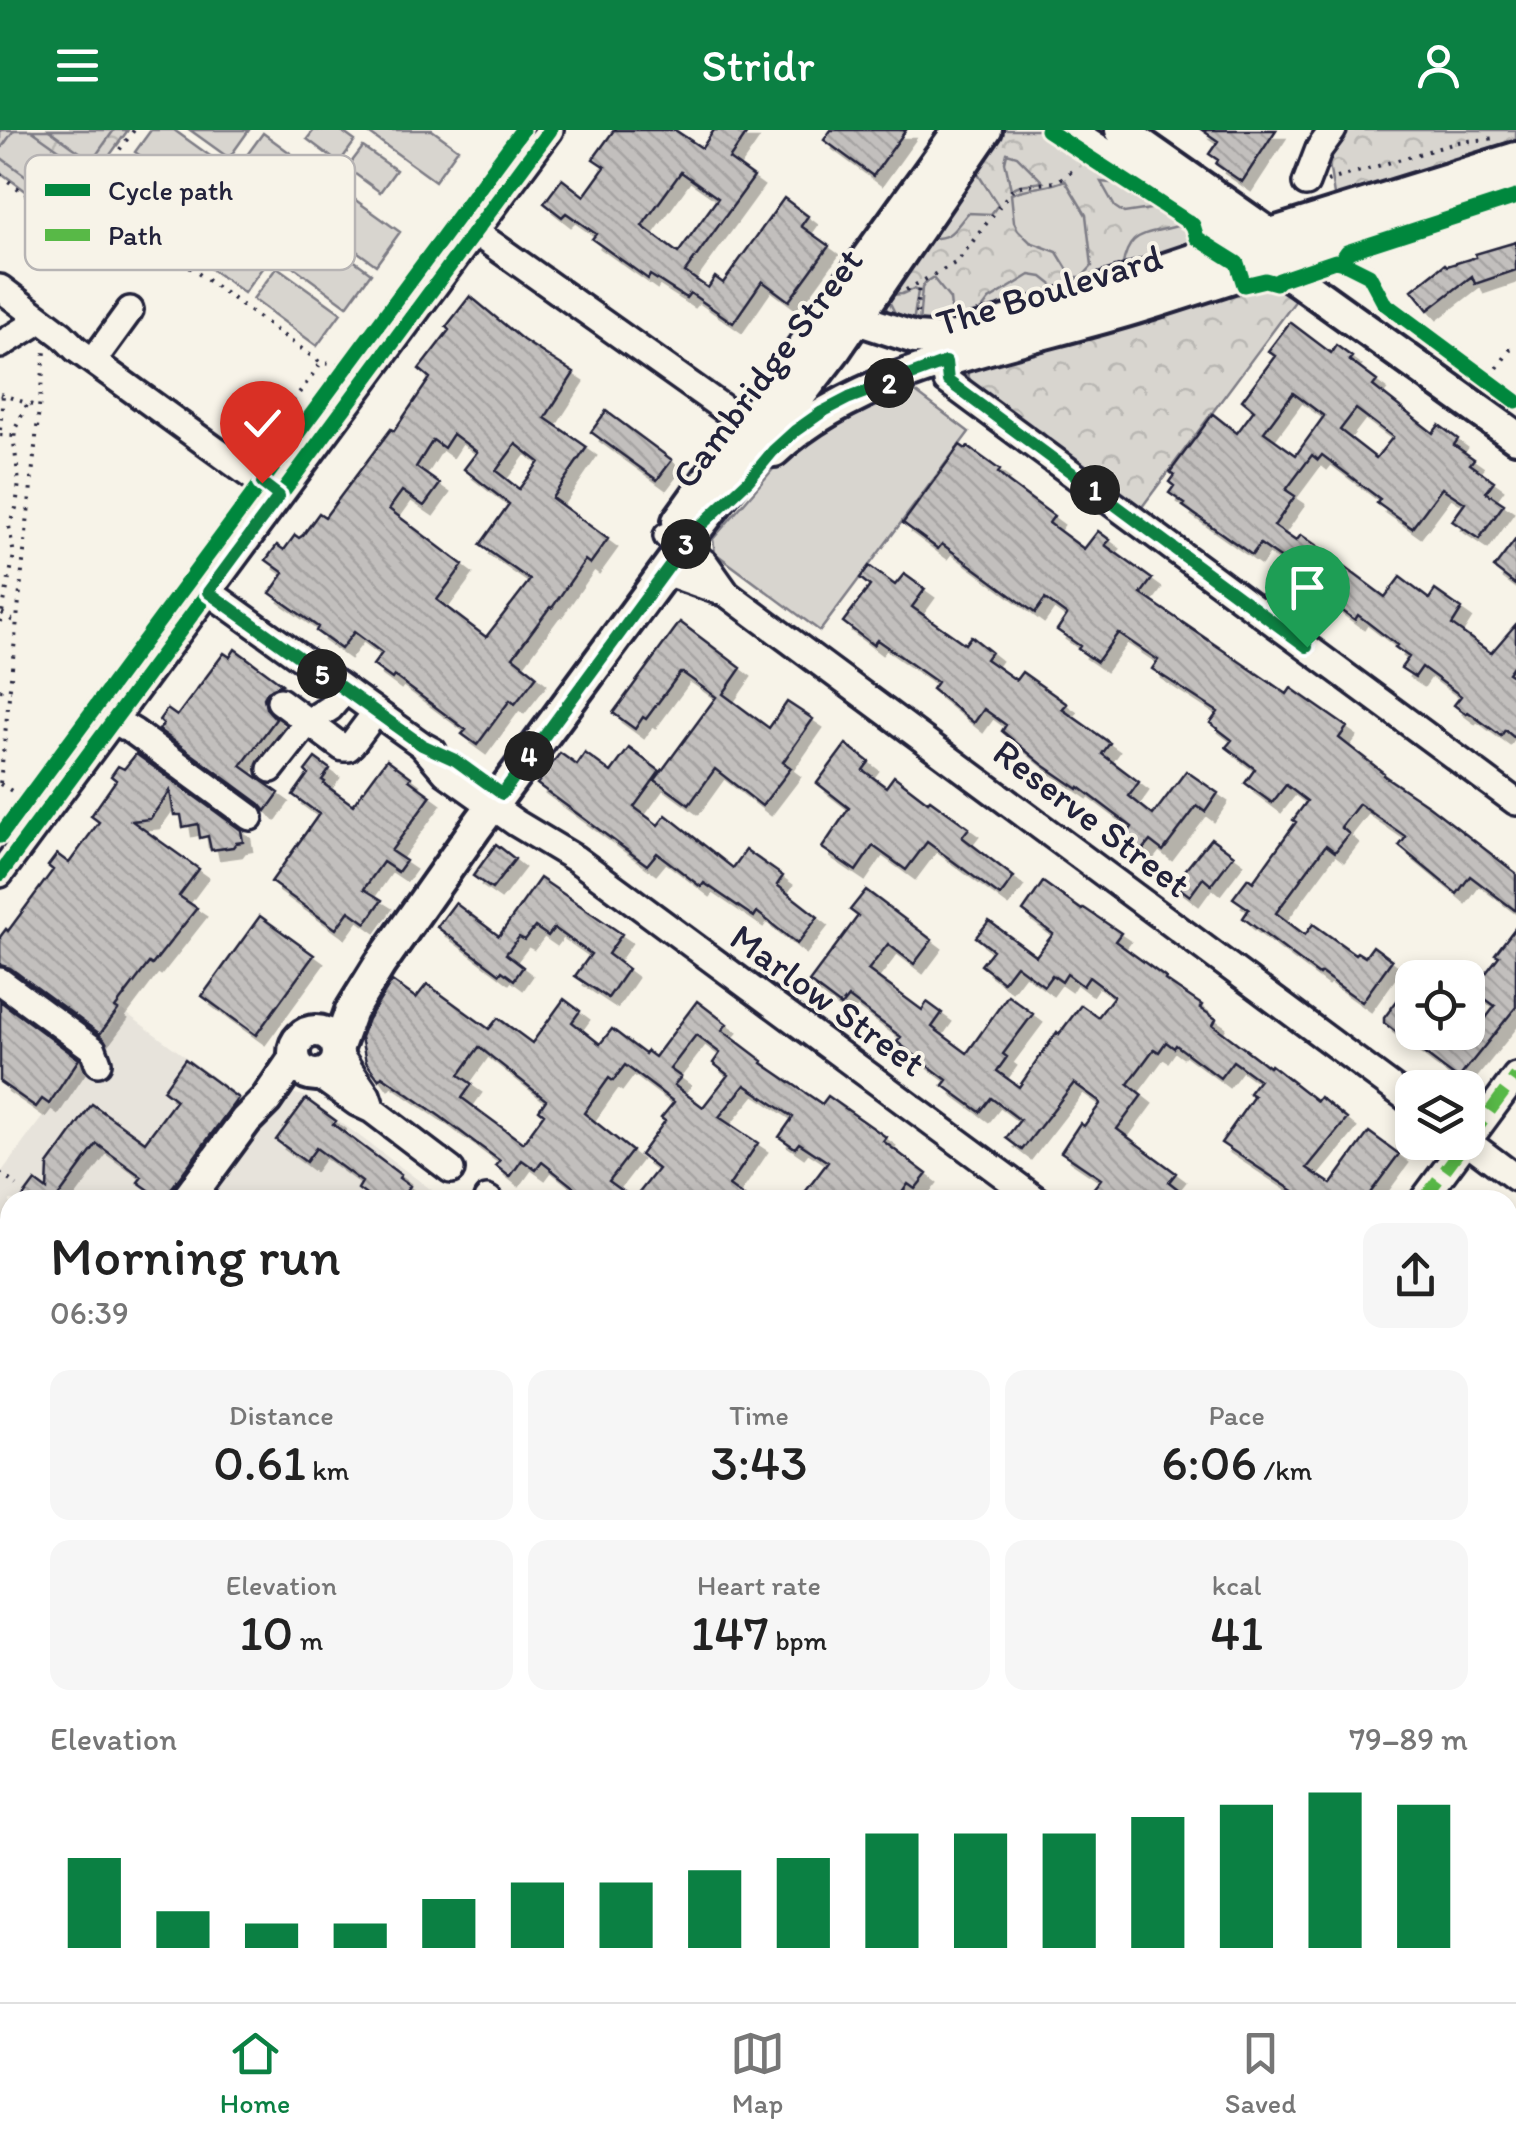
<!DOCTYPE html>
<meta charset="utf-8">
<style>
body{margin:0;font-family:Itim,sans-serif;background:#f6f6f6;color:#222;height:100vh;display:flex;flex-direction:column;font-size:38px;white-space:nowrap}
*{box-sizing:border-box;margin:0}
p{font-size:32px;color:#767676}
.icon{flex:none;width:55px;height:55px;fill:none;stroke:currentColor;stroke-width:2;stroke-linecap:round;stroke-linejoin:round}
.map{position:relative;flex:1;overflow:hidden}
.panel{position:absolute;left:0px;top:1060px;width:1518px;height:812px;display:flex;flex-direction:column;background:#fff;border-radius:30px 30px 0 0;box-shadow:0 5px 15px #0003}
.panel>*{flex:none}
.buttons{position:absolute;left:1395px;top:830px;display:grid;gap:20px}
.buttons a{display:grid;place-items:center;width:90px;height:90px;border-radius:20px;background:#fff;box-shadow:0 5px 15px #0003;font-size:50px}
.pin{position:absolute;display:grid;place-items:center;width:85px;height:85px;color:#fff;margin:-102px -42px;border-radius:50% 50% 50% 0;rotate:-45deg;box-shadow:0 0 10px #0007}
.pin .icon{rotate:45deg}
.km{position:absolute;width:50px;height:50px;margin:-25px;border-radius:50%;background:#222;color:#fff;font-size:28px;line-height:50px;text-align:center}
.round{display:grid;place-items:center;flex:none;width:105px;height:105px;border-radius:20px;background:#f6f6f6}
.overview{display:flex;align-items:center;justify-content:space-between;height:170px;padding:0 50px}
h1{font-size:55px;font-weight:600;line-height:75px}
.figures{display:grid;grid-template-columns:repeat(3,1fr);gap:15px;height:170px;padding:10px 50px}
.figures div{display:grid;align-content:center;border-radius:20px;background:#f6f6f6;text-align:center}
.figures b{font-size:50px;font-weight:600}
.figures small{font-size:28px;font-weight:400}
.figures p{font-size:28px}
.chart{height:280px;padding:20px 50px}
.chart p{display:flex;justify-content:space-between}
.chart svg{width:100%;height:180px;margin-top:10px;stroke:#0b8043;stroke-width:6}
header{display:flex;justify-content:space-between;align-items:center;height:130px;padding:0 50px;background:#0b8043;color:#fff;font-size:45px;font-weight:600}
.tab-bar{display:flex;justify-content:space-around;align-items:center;height:140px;border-top:2px solid #e0e0e0;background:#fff;font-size:28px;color:#767676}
.tab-bar a{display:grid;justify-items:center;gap:5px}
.tab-bar .current{color:#0b8043}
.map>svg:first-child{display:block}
</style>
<header><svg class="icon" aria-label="menu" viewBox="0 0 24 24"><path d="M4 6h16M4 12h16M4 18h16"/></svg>Stridr<svg class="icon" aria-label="person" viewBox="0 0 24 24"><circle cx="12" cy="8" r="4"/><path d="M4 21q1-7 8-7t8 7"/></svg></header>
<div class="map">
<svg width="1516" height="1872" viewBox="0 0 1516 1872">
<defs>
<pattern id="park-crowns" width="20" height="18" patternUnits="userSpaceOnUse" patternTransform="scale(2.5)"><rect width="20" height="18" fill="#d8d5cf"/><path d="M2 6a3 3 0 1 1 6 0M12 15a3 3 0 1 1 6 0" fill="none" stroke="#b9b7b3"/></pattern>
<pattern id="building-back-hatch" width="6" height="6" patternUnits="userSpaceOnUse" patternTransform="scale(2.5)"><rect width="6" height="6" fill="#c2bfbd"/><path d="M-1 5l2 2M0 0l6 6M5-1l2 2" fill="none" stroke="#a6a4a3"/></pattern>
<filter id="shadow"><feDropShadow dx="9" dy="9" stdDeviation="0" flood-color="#0004"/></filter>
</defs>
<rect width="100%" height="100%" fill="#f7f3e8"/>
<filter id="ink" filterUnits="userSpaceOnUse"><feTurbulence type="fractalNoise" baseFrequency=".01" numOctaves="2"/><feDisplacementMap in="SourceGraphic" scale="20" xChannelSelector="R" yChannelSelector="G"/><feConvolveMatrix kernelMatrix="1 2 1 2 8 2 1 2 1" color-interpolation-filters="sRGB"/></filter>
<g filter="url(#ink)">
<path fill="#e7e3db" d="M122,880l118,87 44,-6 23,6 138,103h-435v616l-10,14v-656z"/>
<path fill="url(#park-crowns)" stroke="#7d7c85" stroke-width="2.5" d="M0,0h128l-64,89 -64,-47z
M996,0h56l144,93 4,7 -2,15 -216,80 -60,4 -33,-13 -4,-12 2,-16z
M1348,0h168v20l-181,52 -7,-45z
M1263,154l14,2 19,14 -157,211 -147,-110c-10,-8 -22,-16 -25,-29l15,-8z"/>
<path fill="#d8d5cf" stroke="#7d7c85" stroke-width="2.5" d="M14,0h17l55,39 -24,33 -62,-45v-7z
M49,0h65l-22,31z
M151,0h23l50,36 -24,33 -65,-47z
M190,0h59l-20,28z
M314,0h26l15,11 -16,22 -32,-24z
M373,0h59l26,19 -23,32 -65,-47z
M263,3l64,47 -24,33 -64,-47z
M363,17l33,23 -16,22 -33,-24z
M1007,23l10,3 26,26 -23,3 -9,4 -6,-27z
M974,38l24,37 -7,9 -23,-1c-15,17 -16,27 -41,25z
M1065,50l21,35 6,51 -10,11h-8l-3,-2 -14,-23 -27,-10 -12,-12 -4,-8 -3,-28c17,-8 37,-5 54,-14z
M1101,52l19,2 37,24 -33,5 -9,-6z
M336,56l64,46 -24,33 -64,-46z
M204,84l64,46 -24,33 -63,-46z
M1181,95l10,7v8l-6,4 -3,10 -61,21c6,-46 21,-39 60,-50z
M307,96l64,47 -24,33 -64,-47z
M277,137l64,46 -24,33 -64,-47z
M1030,145l12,2 23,18 -83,30 1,-17 6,-8z
M933,148l17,21 3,30 -34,-5 3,-36 3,-5z
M913,159l5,2 -5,32 -16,-6 -7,-14v-8l12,-1z
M913,260l56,42 -149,199 -105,-78 -2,-14 67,-78 72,-49z"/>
<path fill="url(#building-back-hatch)" stroke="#22223b" stroke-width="2.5" fill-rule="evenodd" filter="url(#shadow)" d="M614,0h61l27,18 12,-18h35l-20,29 25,18 -69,95 23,16 7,-11 8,6 61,-85 24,18 -7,10 28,20 -40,55 -27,-20 -29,42 -43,-30 -4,5 -36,-23 -2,4 -56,-40 4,-5 -30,-21 -4,4 -18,-14 18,-24 22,17 21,-29 -12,-8zM681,42l37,26 -40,55 -36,-27z
M831,0h75l-33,46 -49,-36z
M1202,0h74l-34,52 -26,-18 2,-4 -9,-6 9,-13z
M1516,112v28l-41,14 -3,-8 -44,34 -16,-20 33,-26 2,2 29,-9 -1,-3z
M470,166l53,44 51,33 -29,45 42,29 -35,51 56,41 -18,25 -5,-4 -33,48 -2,-1 -37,50 24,19 -22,28 -5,-4 -33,45 -15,-11 4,-4 -72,-54 -2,3 -19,-14 9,-12 -28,-21 -13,17 -25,-18 2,-4 -48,-34 14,-20 -18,-13 11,-15 7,5 11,-15 4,3 4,-3 16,-22 6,4 66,-88 3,2 36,-53 -11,-9 30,-39 -3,-3zM453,304l24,18 -13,17 45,35 -29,41 50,35 -44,57 -49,-37 26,-35 -74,-56 13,-18 22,15 16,-22 -24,-17 17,-27 11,8zM516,314l23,18 -20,27 -23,-18z
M1290,192l41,31 5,-8 16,12 -3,3 28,21 -4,5 60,47 6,-8 19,14 -4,6 20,14 -4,5 24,17 -8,11 18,12 -25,35 -27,-18 13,-18 -23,-15 -30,40 -35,-25 3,-4 -58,-44 -4,5 -6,-5 -26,35 9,6 -21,30 22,15 5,-6 19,13 -5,7 27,19 4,-6 39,29 15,-20 29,22 6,-9 27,19 -10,16 39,28 25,-29v38l-8,11 8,5v61l-11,-9 -4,6 -33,-24 -2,2 -12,-9 7,-9 -39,-29 -7,10 -14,-9 8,-11 -14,-10 2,-2 -39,-30 -3,5 -44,-32 4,-6 -55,-38 -8,11 -69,-49 2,-2 -16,-11 5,-7 -5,-4 5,-7 -4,-3 43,-58 24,19 17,-23 -12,-10 33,-44 -7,-5zM1293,263l31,23 -28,39 -32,-23zM1356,279l37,28 -17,21 -36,-28z
M606,281l66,49 -15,20 -66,-48z
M960,315l6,4 2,-2 32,23 -2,3 10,9 46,34 -5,7 35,26 14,-18 12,9 -5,5 47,34 -11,15 146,100 4,-6 56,39 -8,11 45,35 -1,2 46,31 87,67v38l-46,-35 -13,18 -58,-48 7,-9 -47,-33 -18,23 8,7 -14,18 -9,-7 -50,68 29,22 8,-11 42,30 2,-2 8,5 8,-11 19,14 -30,42 -41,-29 -2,2 -76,-57 6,-9 -16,-11 15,-20 5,4 43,-60 -3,-2 14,-19 -21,-16 -14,18 -27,-20 10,-14 -29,-22 6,-7 -22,-17 8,-11 -66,-43 6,-9 -40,-27 -21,29 -19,-13 2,-3 -23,-16 10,-15 -22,-16 -10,14 -93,-69 -4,5 -35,-26z
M1516,409v46l-22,-17z
M869,436l26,19 9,-11 21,15 -13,18 53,37 6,-8 20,16 -5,7 30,21 6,-8 45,32 -5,5 48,34 -8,11 37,28 -10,14 24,19 33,-44 32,22 -13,19 -8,-6 -34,45 -13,-10 -11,14 -17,-14 10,-14 -53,-40 -1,2 -35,-24 -41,-34 4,-6 -22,-16 -10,14 -42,-34 5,-7 -60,-42 -4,5 -30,-23 27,-36 -10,-8z
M680,492l61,46 -18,26 46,34 18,-26 26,17 -30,43 8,6 -29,38 -47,-37 -26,36 -34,-25 61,-83 -33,-24h-3l-34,46 -3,-2 -8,12 -22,-16z
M235,519l47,35 -14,7 -4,7 2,10 10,11 -35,47 38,27 -13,18 -6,-7 -101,-74 4,-6 -4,-4 8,-11 10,7 47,-63 6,4z
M846,614l23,18 -6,8 23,17 8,-11 34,26 2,-2 39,28 -7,9 52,40 -14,19 -73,-54 -21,28 -33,-24 -17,25 -34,-23 27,-40 -32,-25z
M629,618l31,23 -26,36 24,18 8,-10 67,53 13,-18 37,26 -6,9 41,32 -21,27 -40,-32 -3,5 -50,-34 -3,4 -44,-34 -10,12 -110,-81 23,-31 17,12 8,-12 26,19z
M136,624l105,76 2,12 -7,1 -3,4 -22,3 -3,-14 -8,2 -2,-14 -15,3 -2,-12h-7l-4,-24 -20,28 -18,2 67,48 -20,27 18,12 -45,57 -3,-2 -34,45 3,2 -18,24 -90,-66 -10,-3v-28l6,-8 2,2 45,-61 -5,-4 9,-12 12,9 30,-41 -8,-6 25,-36 -5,-4 7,-10 6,3z
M315,628l15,11 -8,11 3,2 -1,2 29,21 34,-46 24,18 -2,3 22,16 -40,55 15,10 -8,11 -15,-10 -19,27 18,11 -16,23 -17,-12 -13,18 -65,-47 48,-68 -26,-19 15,-21 -3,-3z
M1211,708l23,17 -23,30 -8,-7 -13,18 -16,-12z
M496,714l19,15 -23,30 -19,-13z
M540,748l82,56 -14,20 20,15 -20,29 -33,-22 16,-22 -37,-26 -6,8 -13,-9 -10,13 -6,-3 -13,17 17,13 -9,13 -12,-9 -2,3 -63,-47 18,-24 44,33z
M1043,752l39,28 2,-2 37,25 -6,8 51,37 -1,2 37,25 -2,3 16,11 -3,6 56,42 2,-2 46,36 3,-4 27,22 -40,49 24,16 38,-52 30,22 -34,46h-58l-86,-57 33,-47 -5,-3 10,-13 -26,-19 -13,17 -44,-33 -2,3 -8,-6 -7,10 -5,-3 -26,35 14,11 -25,34 59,44 -7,9 23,18h-84l-15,-11 8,-10 -40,-27 19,-29 4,3 16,-22 -1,-3 -25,-18 -52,67 -16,-12 14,-18 -29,-22 -11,14 -37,-27 4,-5 -50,-38 4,-5 -53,-40 -7,9 -32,-24 49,-66 -8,-6 16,-20 66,50 -18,24 -26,-20 -20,26 54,40 5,-8 15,11 -10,14 35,26 41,-58 25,19 -30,40 4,3 -10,14 22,16 38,-55 2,2 22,-29 17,12 16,-21 -25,-19 -6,9 -16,-12 -5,8 -10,-7 -8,11 -28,-21 -13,17 -22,-17 12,-15 -17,-13 13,-16 47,35 17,-22 -30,-23z
M260,786l54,39 -58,80 -54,-39z
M1516,797v80l-58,72 -74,-56v-5l28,-37v51h48l9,8 26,-34 -22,-16 26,-34 -4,-2z
M392,851l24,17 11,-14 62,45 9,-11 34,25 32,-44 16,12 -8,11 28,22 12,-15 33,25 2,-3 8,6 42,-56 30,23 -5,6 41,31 -1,2 60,41 6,-8 58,41 -3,4 44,33 -12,15 -7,-5 -11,16h-98l29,-38 -29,-19 -4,5 -16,-11 14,-20 -48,-32 -26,32 39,26 -29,43 19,14h-179l8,-10 -35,-28 -6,8 -14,-10 -12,17 -14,-11 4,-5 -59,-44 -59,-41 -3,4 -13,-18 -5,-25 7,-18zM696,905l24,18 -7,10 15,12 -25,32 -29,-22 7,-8 -11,-8zM479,917l67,53 -7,10 5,4 -21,29 -61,-45 10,-14 -13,-9zM625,935l49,37 -13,16 4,3 -25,34 18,14 -24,30 -25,-18 23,-30 -48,-38 25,-35 4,3z
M0,871l79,58 -30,45 -7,-5 -6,8 -36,-25z
M185,929l53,39 -70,95 -12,2 -18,-13 4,-5 -45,-33 -39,53 3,3h-40l14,-19 12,9 1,-25 44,-61 53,38 31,-42 -13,-10z
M306,969l30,22 -3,3 68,51 -2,3 11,8 -10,14h-27l-15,-11 4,-7 -46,-34 -10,14 -30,-22z"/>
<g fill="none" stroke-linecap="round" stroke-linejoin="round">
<defs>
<path id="minor" d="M1306,53l13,-34 14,-19
M475,102l272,193
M0,158l62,47 14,14 203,147
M0,215l31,-19
M945,215l2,36 569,421
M93,231l37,-51
M667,406l38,27 22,31
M665,442l62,22 685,508
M209,462l213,153 11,6
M280,571l63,47h5l4,-4 24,-32
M114,590l20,12 116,85
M422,615l24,28 70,50 60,36 461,341
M271,639l37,-47 22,-14 15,-18
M0,744l550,-744
M0,851l93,68 5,14
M339,924l28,41 5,15
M318,945l39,28 15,7 79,60
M1468,1011l48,-65
M1468,1012l48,36
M487,1069l2,1
M1423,1070l43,-58
M1508,1418l8,7
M0,1488l10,7
M0,1512l10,8
M1508,1823l8,6
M496,1862l12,10
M1028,1862l13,10
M827,1872l8,-10"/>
<path id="major" d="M1067,0l230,150 219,157
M1121,0l161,113
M842,184l73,24 30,2 96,-29 201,-68 274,-85
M774,321c90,-85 249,-108 365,-144 126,-40 252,-82 377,-124
M678,391l281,-391
M294 923a22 22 0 1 1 44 0a22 22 0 1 1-44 0Z
M338,917l13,-36 29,-47 95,-135 220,-298 140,-181 151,-220
M187,1070l59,-80 20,-20 28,-41
M0,1327l10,-14
M0,1360l10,-14"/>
</defs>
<use href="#minor" stroke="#22223b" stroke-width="32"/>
<use href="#major" stroke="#22223b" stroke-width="38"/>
<path stroke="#22223b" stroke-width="4" stroke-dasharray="2.5 8" stroke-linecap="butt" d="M0,45l70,52
M1327,51l132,-39 38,-4
M88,63l233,170
M80,90l-1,-15 55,-75
M906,160l51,-28 54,-71 9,-5 36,-4 22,-15
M917,183l2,-30
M1485,255l25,-35 6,-2
M0,264l38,13
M0,300l3,-35
M0,305l14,1
M271,336l-4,-29 54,-74 27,3
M2,483l15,11
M0,492l14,-67 -5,-29 7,-18 3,-26 -5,-39 1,-14 13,-26
M0,560l11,1
M0,653l45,-432
M0,654l27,16
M0,1043l17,13
M299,1065l4,-6"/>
<use href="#minor" stroke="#f7f3e8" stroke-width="25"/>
<use href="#major" stroke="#f7f3e8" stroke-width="30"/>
<path stroke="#58b947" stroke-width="12" stroke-dasharray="25 12" stroke-linecap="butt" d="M1468,1011l48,-65
M1423,1070l43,-58
M827,1872l8,-10"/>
<defs>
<path id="cycleway" d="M1047,0l146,95 4,13 40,25 7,22 21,-5 11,3 3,-3 56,-19 12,3 22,11 15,28 132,98
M1340,132l7,-10 169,-55
M0,706l522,-706
M0,744l550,-744"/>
</defs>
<use href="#cycleway" stroke="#f7f3e8" stroke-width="21"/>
<use href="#cycleway" stroke="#00873e" stroke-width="15"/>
</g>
</g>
<g fill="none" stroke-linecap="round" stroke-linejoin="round" filter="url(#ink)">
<defs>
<path id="route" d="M262,353l17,13 -71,96 214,153 33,15 47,34 193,-263 53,-50 25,-30 22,-20 27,-19 27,-14 97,-36 2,19 359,266"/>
</defs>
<use href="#route" stroke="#fff" stroke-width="20"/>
<use href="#route" stroke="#0b8043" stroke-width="12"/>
</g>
<g text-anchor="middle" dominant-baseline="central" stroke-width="8" stroke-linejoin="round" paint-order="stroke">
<g font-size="38" fill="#22223b" stroke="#f7f3e8">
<text transform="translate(1049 160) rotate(-17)">The Boulevard</text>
<text transform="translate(767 238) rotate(-53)">Cambridge Street</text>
<text transform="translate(1092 688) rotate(37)">Reserve Street</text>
<text transform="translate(828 870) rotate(36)">Marlow Street</text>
</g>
</g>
<rect x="25" y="25" width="330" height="115" rx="15" fill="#f7f3e8" stroke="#b7b4b4" stroke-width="2.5"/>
<rect x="45" y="54" width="45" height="12" fill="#00873e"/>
<rect x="45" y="99" width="45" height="12" fill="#58b947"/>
<g font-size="28" fill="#22223b">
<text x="108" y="70">Cycle path</text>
<text x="108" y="115">Path</text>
</g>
</svg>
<div class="buttons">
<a><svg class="icon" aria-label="locate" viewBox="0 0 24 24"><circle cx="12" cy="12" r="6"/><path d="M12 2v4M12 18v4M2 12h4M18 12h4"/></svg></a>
<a><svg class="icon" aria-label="layers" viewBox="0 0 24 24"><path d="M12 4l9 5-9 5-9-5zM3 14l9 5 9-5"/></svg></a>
</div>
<div class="pin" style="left:1307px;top:517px;background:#1e9e55"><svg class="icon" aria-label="arrive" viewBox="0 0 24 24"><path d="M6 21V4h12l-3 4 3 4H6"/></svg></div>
<div class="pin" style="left:262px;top:353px;background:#d93025"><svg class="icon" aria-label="check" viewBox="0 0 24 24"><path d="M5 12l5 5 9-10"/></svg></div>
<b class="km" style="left:1095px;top:360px">1</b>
<b class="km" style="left:889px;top:253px">2</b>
<b class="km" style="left:686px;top:414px">3</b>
<b class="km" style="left:529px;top:626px">4</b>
<b class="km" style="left:322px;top:544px">5</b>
<section class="panel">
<div class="overview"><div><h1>Morning run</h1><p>06:39</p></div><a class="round"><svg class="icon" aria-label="share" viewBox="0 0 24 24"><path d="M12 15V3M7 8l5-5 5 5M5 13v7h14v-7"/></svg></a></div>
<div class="figures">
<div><p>Distance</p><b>0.61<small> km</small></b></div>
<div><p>Time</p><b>3:43</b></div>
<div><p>Pace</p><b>6:06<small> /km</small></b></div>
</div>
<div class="figures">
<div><p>Elevation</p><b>10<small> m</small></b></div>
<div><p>Heart rate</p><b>147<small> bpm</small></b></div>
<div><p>kcal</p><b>41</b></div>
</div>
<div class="chart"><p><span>Elevation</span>79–89 m</p>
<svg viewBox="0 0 160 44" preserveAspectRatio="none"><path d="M5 44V22M15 44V35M25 44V38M35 44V38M45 44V32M55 44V28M65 44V28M75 44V25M85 44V22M95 44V16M105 44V16M115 44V16M125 44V12M135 44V9M145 44V6M155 44V9"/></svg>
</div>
</section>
</div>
<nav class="tab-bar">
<a class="current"><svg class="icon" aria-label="home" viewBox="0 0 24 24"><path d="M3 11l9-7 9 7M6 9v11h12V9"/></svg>Home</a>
<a><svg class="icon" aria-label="map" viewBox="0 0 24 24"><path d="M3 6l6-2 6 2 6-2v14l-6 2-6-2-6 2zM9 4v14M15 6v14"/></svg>Map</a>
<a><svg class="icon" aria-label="saved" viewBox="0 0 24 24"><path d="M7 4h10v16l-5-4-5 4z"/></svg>Saved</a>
</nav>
